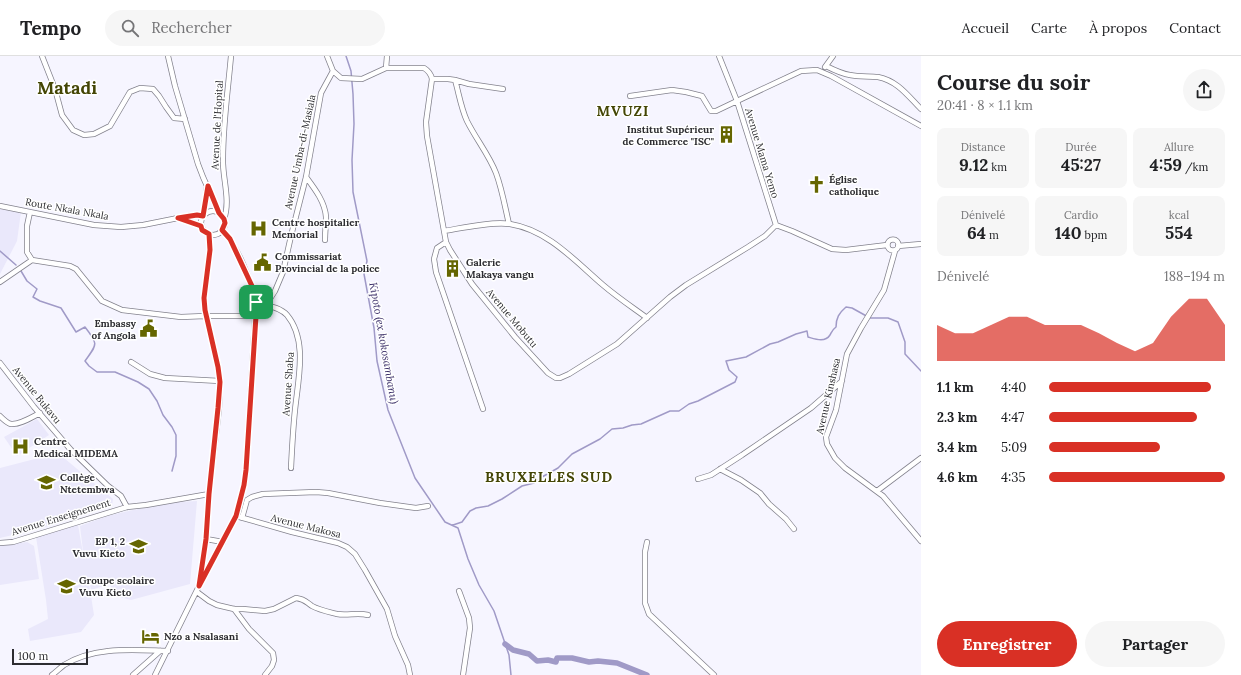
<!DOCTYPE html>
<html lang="fr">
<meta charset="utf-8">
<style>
body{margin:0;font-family:Lora,serif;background:#f6f6f6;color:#202124;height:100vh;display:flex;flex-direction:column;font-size:15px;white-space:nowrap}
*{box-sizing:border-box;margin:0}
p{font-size:13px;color:#757577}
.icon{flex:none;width:22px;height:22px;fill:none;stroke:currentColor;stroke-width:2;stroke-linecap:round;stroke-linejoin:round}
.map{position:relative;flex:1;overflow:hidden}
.sheet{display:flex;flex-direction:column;background:#fff;width:320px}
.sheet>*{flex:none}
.scale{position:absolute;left:12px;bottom:10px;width:76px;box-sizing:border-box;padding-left:4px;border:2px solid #2d2d31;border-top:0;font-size:11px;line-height:14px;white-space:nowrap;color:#2d2d31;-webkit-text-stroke:3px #fff;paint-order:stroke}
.pin{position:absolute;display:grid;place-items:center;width:34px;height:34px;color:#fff;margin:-17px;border-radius:8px;box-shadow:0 2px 6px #0006}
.round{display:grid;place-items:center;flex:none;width:42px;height:42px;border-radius:21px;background:#f6f6f6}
.head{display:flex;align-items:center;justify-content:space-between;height:68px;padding:0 16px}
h1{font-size:22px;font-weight:800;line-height:30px}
.figures{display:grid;grid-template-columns:repeat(3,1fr);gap:6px;height:68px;padding:4px 16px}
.figures div{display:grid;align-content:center;border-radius:8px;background:#f6f6f6;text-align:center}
.figures b{font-size:17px;font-weight:800}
.figures small{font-size:11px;font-weight:400}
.figures p{font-size:11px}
.chart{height:112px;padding:8px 16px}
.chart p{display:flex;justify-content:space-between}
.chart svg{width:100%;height:72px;margin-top:4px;fill:#d93025;opacity:.7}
.cta{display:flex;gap:8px;margin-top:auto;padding:8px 16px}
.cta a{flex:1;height:46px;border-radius:24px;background:#d93025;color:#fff;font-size:16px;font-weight:800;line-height:46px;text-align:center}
.cta a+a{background:#f6f6f6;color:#202124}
ul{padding:0 16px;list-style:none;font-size:13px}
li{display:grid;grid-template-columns:64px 48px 1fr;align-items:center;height:30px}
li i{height:10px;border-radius:5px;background:#d93025}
header{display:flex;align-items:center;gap:24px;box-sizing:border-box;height:56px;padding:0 20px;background:#fff;border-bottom:1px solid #e0e0e0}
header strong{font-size:19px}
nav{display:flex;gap:22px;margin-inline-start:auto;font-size:14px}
.search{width:280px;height:36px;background:#f6f6f6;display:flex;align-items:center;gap:10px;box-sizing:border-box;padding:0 14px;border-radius:22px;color:#757577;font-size:15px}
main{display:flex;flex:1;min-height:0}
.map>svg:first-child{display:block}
</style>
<header>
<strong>Tempo</strong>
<div class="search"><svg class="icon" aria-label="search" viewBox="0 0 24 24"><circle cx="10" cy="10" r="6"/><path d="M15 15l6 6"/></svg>Rechercher</div>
<nav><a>Accueil</a><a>Carte</a><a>À propos</a><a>Contact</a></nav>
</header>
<main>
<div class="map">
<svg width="921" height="619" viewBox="0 0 921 619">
<rect width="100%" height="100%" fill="#f6f5ff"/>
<path fill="#eae8fb" d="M0,153l21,3 -4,29 -17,33z
M37,363l12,16 -32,21 -13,-19z
M58,397l55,46 -1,7 -70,22 -42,10v-70z
M197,445l-7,83 -59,16 -18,-5 -3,-11 -19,6 -3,-13 6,38 -13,17 -51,9 -2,-12 20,-10 -2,-19 -10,-63 22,-8 20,-4 6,34 -4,-33 27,-10 26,-6 46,-8z
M27,486l7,4 5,33 -39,6v-39z"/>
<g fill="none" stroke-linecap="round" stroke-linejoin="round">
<path stroke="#a09ac7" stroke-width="1.5" d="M346,0l5,15 2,23 1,30 -2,36 1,32 14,69 -3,13 10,54 3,33 11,49 27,68 30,44 13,6 10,31 11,26 15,26 15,44 2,20
M0,195l16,14
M21,215l6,10 10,8 -4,8 7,4 21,7 15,24 9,-5c14,18 12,17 0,34l4,5 8,6h18l23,10 11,7 8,12 6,14 9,12 4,8v21l-4,15
M453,469l9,-3 8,-11 6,-3 12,-2 14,-7 20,-13 12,-3 8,-6 16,-9 14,-14 28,-15 12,-10 11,-1 9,-3 9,-1 29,-13h9l10,-7 9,-3 37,-19 2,-5 -8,-7 -3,-9 20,-4 24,-13 8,-2 18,-8 11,-3 1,6c7,2 17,6 22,-2 2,-4 2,-5 6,-8 0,-9 3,-14 10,-20l6,1 18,10h18l10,4 7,20v12l16,17"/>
<path stroke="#a09ac7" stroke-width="5.5" d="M505,588l8,6 16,4 8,7 11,-1 8,2 1,-4h15l17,4 9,-1 19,2 30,12"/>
<defs>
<path id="minor" d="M42,0l13,33 7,26 11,15 11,5 10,-1 16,-8 20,-34 10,-4 13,1 6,7 7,11 8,11 11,1
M168,0l7,30 23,78 5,13 16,36
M327,0l6,15 8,7 21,1 24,-11h38c5,3 7,6 8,11l-6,43 1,14 17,95 2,11 4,8 22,34 43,53 33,36 8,5h4l9,-4 48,-30 53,-47 16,-12 62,-38 17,-11 11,-11
M826,10c8,4 16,8 24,9 9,2 19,1 28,2 20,4 30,19 43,32
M825,11l8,-11
M386,12l1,-12
M432,23h16l7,1c4,14 6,28 12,41 9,18 22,34 29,52 6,16 9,34 13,51
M455,24l14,4 34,5
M630,40l42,-6 14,2 16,4 9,15h5l21,-10 -18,-45
M306,121c9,12 19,25 20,40 0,8 -1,15 -1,23
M0,150l94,19 27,2 22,-2 50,-10 10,1
M201 167a12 12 0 1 1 24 0a12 12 0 1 1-24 0Z
M30,156l-3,14v26l5,8
M204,159l3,-29
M180,163l21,7
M224,163c7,-19 -2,-42 -1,-61 0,-34 5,-68 8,-102
M776,169l-39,-124 64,-30 16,-1 14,6 90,50
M776,169l16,6 40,18 14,1 41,-5
M444,175c18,-3 49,-10 66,-7 38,6 65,37 93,61 14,12 29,22 44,33
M887.5 189a5.5 5.5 0 1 1 11 0a5.5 5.5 0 1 1-11 0Z
M446,186l-9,6 -3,11 2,13 47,137
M898,190l23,-2
M895,195l-11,39 -23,38 -14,26 -11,56 -10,27 1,7 8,14 10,10 38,28 38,45
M0,226l32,-22 38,6 6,3 26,32 20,9 59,7 24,-1h51
M256,246c9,3 24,5 31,13 21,25 11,65 8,95 -2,19 -3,38 -4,58
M266,249l9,-14 8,-19 8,-36 15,-59 15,-84 12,-22
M131,306l19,12 15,4 55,3
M0,307l34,44 37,43 37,36 13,10 6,11
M0,360c3,3 7,7 11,8 9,1 21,-7 29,-11
M720,413l21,11 19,13 9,11 17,15 8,10
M698,423l13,-4 31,-20 69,-47 31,-27
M877,435l44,-33
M236,460l56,16 46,11 9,4 8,7 10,16 22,39 8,27 13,29 2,10
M242,462l5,-18 5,-3 11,-3 53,-2 12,1 52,10 36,5 12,-2
M206,483l17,3
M647,486l-2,10v51l4,11 65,61
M0,487l13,-1 114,-35 19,-2 63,-11
M199,528l7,-45 3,-45 10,-85 1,-27 -2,-15 -13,-57v-22l5,-38 -1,-15
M459,535l10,27 1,10 -7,47
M197,536l12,9 8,4 17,4h9l22,2 9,-2 22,-11c9,1 10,4 16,8 7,4 17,6 25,8 11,2 20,-2 31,1
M234,553l15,20 24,24 1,7 -2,6 -7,9
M52,619c4,-3 8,-7 12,-10 31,-19 69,-15 104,-14
M133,619l27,-24
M155,619l44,-89 37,-70 8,-31 2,-15 10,-168c-5,-22 -18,-55 -34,-72"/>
</defs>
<use href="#minor" stroke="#83828d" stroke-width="6"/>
<use href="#minor" stroke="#fff" stroke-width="4.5"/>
</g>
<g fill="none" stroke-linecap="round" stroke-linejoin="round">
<defs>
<path id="route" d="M208,130l11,27 5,6 1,4 -3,7 8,9 22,47 4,16v14l-10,154 -2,15 -8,31 -37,70 7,-47 3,-45 9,-86 2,-26 -2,-15 -13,-57 -1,-12 6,-48 -1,-16 -7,-4 -1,-4 -23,-8 19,-3 6,1z"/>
</defs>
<use href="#route" stroke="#fff" stroke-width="8"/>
<use href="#route" stroke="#d93025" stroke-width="5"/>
</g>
<defs>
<symbol id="building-bare" viewBox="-9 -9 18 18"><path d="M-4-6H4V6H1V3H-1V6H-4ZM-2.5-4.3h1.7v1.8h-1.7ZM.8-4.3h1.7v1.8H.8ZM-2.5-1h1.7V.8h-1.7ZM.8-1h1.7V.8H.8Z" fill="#656600" stroke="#fff" stroke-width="2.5" paint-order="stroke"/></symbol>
<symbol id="church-bare" viewBox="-9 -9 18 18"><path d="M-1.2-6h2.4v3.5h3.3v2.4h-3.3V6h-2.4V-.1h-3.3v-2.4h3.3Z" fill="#656600" stroke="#fff" stroke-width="2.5" paint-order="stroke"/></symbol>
<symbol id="hospital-bare" viewBox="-9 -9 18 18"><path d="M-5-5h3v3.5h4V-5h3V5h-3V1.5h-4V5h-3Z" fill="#656600" stroke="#fff" stroke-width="2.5" paint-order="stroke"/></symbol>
<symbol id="civic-bare" viewBox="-9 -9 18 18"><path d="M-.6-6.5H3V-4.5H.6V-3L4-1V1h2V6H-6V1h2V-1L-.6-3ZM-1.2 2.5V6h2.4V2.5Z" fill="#656600" stroke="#fff" stroke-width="2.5" paint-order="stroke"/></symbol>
<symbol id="school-bare" viewBox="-9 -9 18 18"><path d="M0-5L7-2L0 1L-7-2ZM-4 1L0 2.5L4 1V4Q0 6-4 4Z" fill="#656600" stroke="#fff" stroke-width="2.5" paint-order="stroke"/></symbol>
<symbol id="hotel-bare" viewBox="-9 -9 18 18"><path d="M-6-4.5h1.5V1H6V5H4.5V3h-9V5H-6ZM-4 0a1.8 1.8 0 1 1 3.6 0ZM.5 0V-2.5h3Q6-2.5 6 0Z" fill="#656600" stroke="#fff" stroke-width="2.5" paint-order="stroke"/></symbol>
</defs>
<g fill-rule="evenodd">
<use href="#building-bare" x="714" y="66" width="25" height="25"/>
<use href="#church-bare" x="804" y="116" width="25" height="25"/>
<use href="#hospital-bare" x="246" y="160" width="25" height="25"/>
<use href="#civic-bare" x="250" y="194" width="25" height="25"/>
<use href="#building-bare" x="440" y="200" width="25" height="25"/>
<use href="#civic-bare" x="136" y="260" width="25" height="25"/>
<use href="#hospital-bare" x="8" y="378" width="25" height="25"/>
<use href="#school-bare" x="34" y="414" width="25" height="25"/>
<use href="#school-bare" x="126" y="478" width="25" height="25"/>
<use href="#school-bare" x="54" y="518" width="25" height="25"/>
<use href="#hotel-bare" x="138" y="568" width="25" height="25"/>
</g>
<g text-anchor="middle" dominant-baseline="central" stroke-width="3" stroke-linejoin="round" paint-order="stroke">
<g font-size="10" fill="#2d2d31" stroke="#fff">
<text transform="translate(217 69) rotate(-87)">Avenue de l'Hopital</text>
<text transform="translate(300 96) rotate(-78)">Avenue Umba-di-Masiala</text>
<text transform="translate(762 97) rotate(73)">Avenue Mama Yemo</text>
<text transform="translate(67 153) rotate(10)">Route Nkala Nkala</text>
<text transform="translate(512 262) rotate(50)">Avenue Mobutu</text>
<text transform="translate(288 328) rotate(-86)">Avenue Shaba</text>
<text transform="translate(37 339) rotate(51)">Avenue Bukavu</text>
<text transform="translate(828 340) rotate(-77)">Avenue Kinshasa</text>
<text transform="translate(61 461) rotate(-17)">Avenue Enseignement</text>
<text transform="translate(306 470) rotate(14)">Avenue Makosa</text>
</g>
<g font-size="10" font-weight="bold" fill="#2d2d31" stroke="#fff" text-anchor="start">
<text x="714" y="73" text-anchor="end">Institut Supérieur<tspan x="714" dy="12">de Commerce "ISC"</tspan></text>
<text x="829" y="123">Église<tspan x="829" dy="12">catholique</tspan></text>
<text x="272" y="166">Centre hospitalier<tspan x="272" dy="12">Memorial</tspan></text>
<text x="275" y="200">Commissariat<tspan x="275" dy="12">Provincial de la police</tspan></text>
<text x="466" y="206">Galerie<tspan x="466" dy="12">Makaya vangu</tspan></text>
<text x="136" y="267" text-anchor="end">Embassy<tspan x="136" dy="12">of Angola</tspan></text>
<text x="34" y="385">Centre<tspan x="34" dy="12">Medical MIDEMA</tspan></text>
<text x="60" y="421">Collège<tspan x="60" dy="12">Ntetembwa</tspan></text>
<text x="125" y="485" text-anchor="end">EP 1, 2<tspan x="125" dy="12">Vuvu Kieto</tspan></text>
<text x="79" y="524">Groupe scolaire<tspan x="79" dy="12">Vuvu Kieto</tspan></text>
<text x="164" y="580">Nzo a Nsalasani</text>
</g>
<g font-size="11" font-style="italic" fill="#3c3069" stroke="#fff">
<text transform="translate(384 287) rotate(80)">Kipoto (ex kokosambanu)</text>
</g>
<g font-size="14" font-weight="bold" letter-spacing="1" fill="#444605" stroke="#fff">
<text x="623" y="55">MVUZI</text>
<text x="549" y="421">BRUXELLES SUD</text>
</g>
<g font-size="18" font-weight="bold" fill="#444605" stroke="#fff">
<text x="67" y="31">Matadi</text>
</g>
</g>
</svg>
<div class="scale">100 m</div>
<div class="pin" style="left:256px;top:246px;background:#1e9e55"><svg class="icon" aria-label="arrive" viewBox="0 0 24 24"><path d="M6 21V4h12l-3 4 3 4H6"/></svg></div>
</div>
<section class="sheet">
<div class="head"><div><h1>Course du soir</h1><p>20:41 · 8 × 1.1 km</p></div><a class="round"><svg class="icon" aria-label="share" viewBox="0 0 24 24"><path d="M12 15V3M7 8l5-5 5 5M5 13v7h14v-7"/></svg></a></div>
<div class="figures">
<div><p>Distance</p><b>9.12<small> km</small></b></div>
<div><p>Durée</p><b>45:27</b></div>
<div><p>Allure</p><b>4:59<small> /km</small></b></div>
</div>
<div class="figures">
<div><p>Dénivelé</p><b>64<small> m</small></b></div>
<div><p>Cardio</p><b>140<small> bpm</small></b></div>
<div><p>kcal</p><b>554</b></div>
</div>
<div class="chart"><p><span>Dénivelé</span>188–194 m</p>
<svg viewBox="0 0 160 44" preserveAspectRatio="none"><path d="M0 44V22L10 27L20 27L30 22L40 17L50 17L60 22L70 22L80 22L90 27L100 33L110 38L120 33L130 17L140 6L150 6L160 22V44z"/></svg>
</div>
<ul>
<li><b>1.1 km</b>4:40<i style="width:92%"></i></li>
<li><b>2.3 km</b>4:47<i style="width:84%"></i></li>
<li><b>3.4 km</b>5:09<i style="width:63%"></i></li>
<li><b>4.6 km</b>4:35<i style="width:100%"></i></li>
</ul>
<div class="cta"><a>Enregistrer</a><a>Partager</a></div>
</section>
</main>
